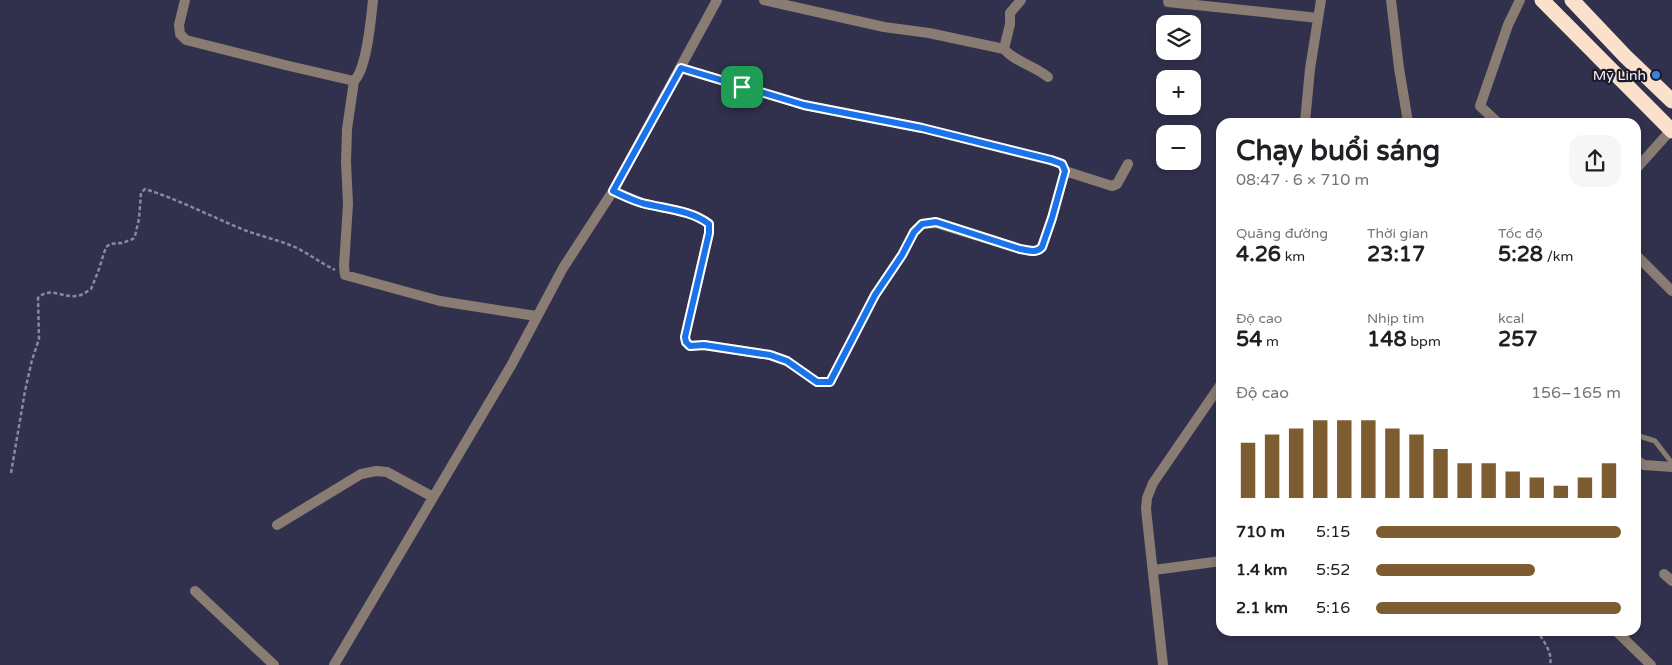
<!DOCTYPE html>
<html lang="vi">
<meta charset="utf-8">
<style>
body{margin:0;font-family:"Varela Round",sans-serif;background:#f6f6f6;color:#202124;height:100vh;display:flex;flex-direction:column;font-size:19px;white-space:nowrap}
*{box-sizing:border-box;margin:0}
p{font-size:16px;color:#757577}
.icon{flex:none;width:28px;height:28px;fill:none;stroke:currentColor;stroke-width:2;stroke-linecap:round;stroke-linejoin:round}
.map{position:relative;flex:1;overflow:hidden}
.sheet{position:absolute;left:1216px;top:118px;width:425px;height:518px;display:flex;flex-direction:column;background:#fff;border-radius:15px;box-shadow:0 2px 8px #0003}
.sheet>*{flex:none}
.buttons{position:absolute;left:1156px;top:15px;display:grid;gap:10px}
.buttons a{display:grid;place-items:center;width:45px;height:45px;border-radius:10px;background:#fff;box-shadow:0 2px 8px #0003;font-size:25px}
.pin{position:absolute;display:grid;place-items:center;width:42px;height:42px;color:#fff;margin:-21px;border-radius:10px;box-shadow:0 2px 8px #0006}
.round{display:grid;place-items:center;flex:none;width:52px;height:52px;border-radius:15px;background:#f6f6f6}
.summary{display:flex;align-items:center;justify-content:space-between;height:85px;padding:0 20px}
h1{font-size:28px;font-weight:700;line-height:38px}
.figures{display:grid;grid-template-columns:repeat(3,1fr);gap:8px;height:85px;padding:5px 20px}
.figures div{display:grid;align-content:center}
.figures b{font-size:21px;font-weight:700}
.figures small{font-size:14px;font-weight:400}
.figures p{font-size:14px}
.chart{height:140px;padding:10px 20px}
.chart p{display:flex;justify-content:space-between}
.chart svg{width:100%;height:90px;margin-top:5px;stroke:#7e5c31;stroke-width:6}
ul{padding:0 20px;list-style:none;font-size:16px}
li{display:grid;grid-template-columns:80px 60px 1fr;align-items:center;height:38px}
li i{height:12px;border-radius:6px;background:#7e5c31}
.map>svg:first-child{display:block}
</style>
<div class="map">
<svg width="1672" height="665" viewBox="0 0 1672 665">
<rect width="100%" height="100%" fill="#31314d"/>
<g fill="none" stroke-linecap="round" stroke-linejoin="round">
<path stroke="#89899e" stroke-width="2.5" stroke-dasharray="4 2.5" stroke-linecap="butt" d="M11,473l14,-82 7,-31 7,-21 -1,-41c12,-12 24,0 38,-2 5,0 10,-4 15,-7l7,-17 8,-25 4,-3 12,-1 11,-4 2,-3 4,-17 2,-26 4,-4c32,10 61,25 92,38 18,8 39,12 58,20 14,7 26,16 40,23
M1537,630c6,11 16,22 13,35"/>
<path stroke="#897c72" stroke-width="5" d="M1636,435l19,6 17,22"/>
<path stroke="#897c72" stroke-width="10" d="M185,0l-6,25 1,9 6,6 99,25 69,16 -7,48 -1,33 2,42 -4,62 1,9 95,26 96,15
M764,0l120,27 45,6 75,16
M1021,0l-11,13v11l-6,25c11,13 31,17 44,28
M1391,0l8,68 9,54
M1168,2l150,16
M354,81c13,-12 17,-63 19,-81
M1305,122l5,-53 11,-69
M1497,122l-17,-16 28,-81 12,-25
M1636,169l35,-39
M1065,171l47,15 5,-2 11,-20
M613,191c9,4 19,9 29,12 23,6 49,7 67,21v9l-24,104 1,5 4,4 14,-1 66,10 17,6 30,21h13l45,-87 27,-40 12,-23 8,-8 14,-1 84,26c8,1 16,5 22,-2l10,-29 13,-47 -3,-7 -5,-2 -135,-34 -118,-23 -123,-37
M1636,255l36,36
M1636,460l8,5 28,2
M277,525l84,-51 15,-3 11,1 46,25
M1154,570l67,-9
M1664,574l8,7
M195,591l79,74
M1615,630l36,35
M334,665l178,-301 51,-96 50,-77 104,-191
M1163,665l-17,-156 1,-11 6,-15 68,-99"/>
<path stroke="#fbe1cc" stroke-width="15" d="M1542,0l130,131
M1572,0l53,56 47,45"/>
</g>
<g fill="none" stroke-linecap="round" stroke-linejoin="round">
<defs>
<path id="route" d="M681,68l123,37 118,23 129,32 11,4 3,7 -13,47 -10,29c-6,7 -14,3 -22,2l-84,-27 -14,2 -8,8 -12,23 -27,40 -45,87h-13l-30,-21 -17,-6 -66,-10 -14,1 -4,-4 -1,-5 24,-104v-9c-18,-14 -44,-15 -67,-21 -10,-3 -20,-8 -29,-12z"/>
</defs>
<use href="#route" stroke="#fff" stroke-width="10"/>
<use href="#route" stroke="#1a73e8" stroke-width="6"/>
</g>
<circle fill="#3f7fe0" stroke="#1a1b27" stroke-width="2" cx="1656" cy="75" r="5"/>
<g text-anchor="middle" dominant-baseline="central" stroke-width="4.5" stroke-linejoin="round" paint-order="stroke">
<g font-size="14" fill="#f2f2fd" stroke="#1a1b27" text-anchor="end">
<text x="1646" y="75">Mỹ Linh</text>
</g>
</g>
</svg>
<div class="buttons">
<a><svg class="icon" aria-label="layers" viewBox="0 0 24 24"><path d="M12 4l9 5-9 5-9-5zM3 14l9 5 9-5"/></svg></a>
<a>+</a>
<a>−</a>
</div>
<div class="pin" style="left:742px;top:87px;background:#1e9e55"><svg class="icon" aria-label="arrive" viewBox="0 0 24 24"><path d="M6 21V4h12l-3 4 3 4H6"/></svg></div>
<section class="sheet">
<div class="summary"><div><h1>Chạy buổi sáng</h1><p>08:47 · 6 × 710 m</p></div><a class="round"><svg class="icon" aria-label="share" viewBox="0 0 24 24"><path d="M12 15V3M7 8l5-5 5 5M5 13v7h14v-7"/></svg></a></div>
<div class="figures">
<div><p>Quãng đường</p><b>4.26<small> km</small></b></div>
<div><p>Thời gian</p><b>23:17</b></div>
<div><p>Tốc độ</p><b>5:28<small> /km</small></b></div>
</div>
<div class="figures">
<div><p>Độ cao</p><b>54<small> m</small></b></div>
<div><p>Nhịp tim</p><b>148<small> bpm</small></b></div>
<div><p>kcal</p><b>257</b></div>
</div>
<div class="chart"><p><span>Độ cao</span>156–165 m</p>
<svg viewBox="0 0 160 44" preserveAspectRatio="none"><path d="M5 44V17M15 44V13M25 44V10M35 44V6M45 44V6M55 44V6M65 44V10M75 44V13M85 44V20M95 44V27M105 44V27M115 44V31M125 44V34M135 44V38M145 44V34M155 44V27"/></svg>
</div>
<ul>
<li><b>710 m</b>5:15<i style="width:100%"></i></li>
<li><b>1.4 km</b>5:52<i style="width:65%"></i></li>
<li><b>2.1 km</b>5:16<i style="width:100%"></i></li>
</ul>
</section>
</div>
